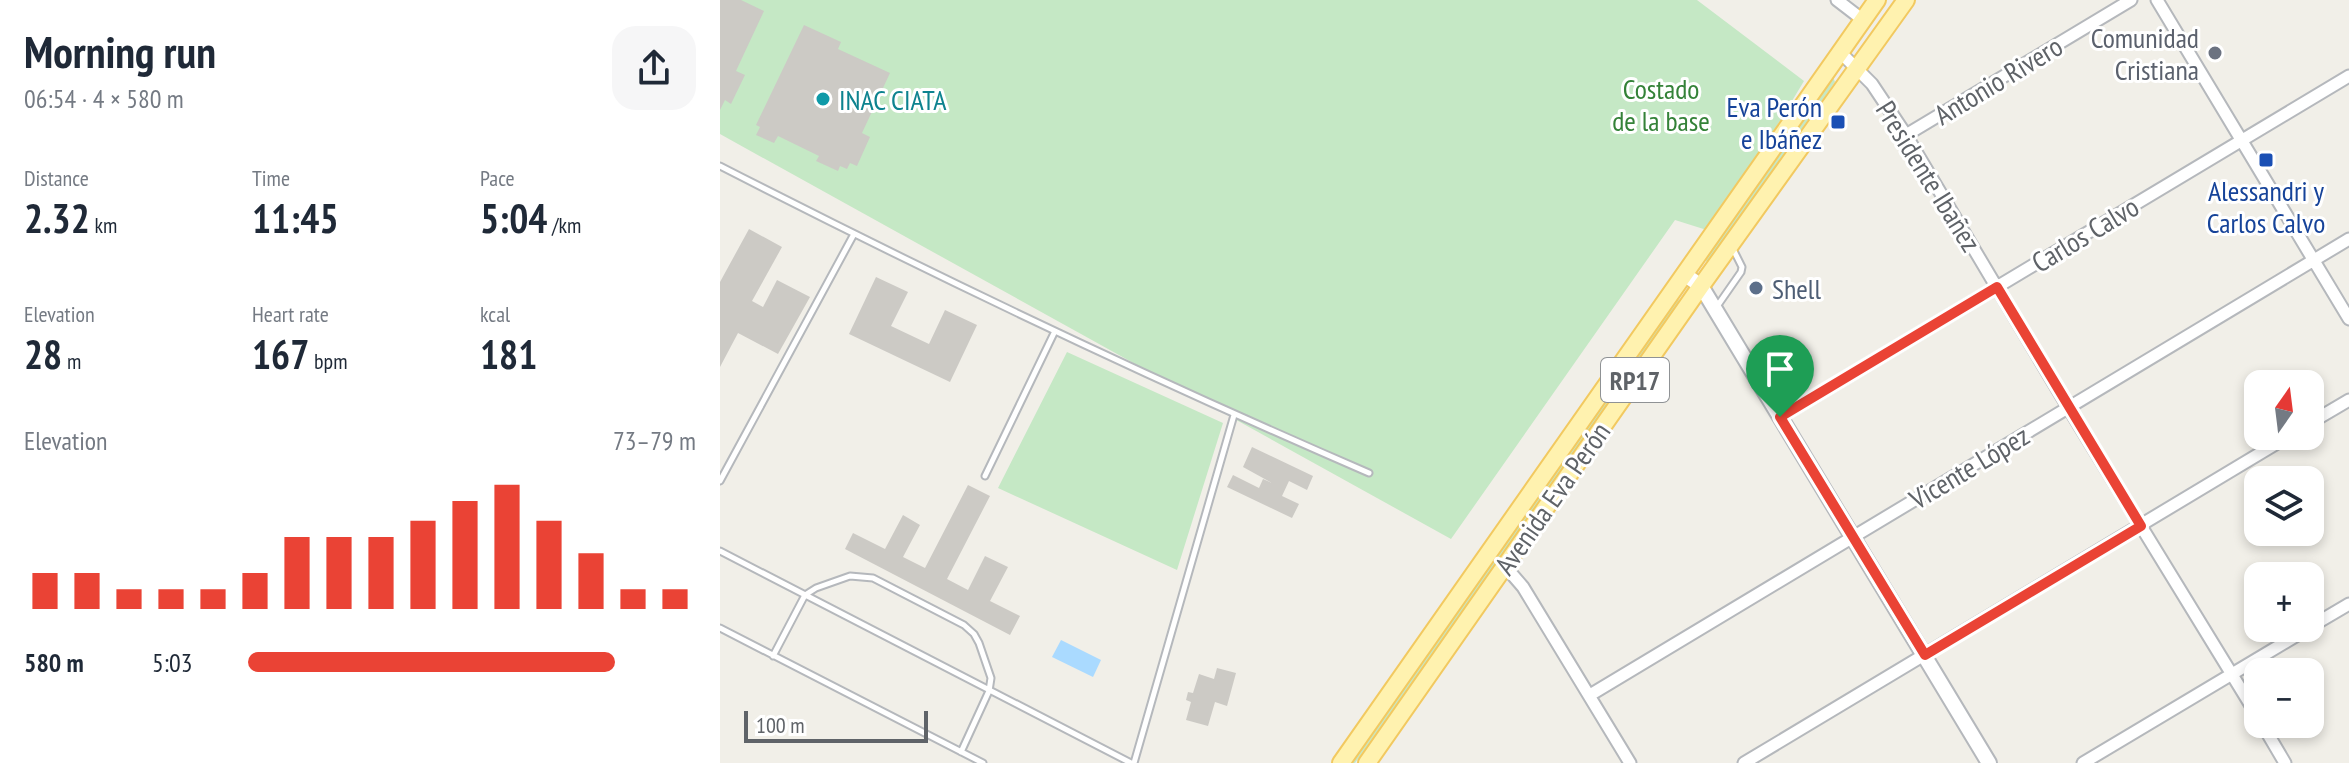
<!DOCTYPE html>
<meta charset="utf-8">
<style>
body{margin:0;font-family:"PT Sans Narrow",sans-serif;background:#f6f6f7;color:#1f2937;height:100vh;display:flex;flex-direction:column;font-size:30px;white-space:nowrap}
*{box-sizing:border-box;margin:0}
p{font-size:26px;color:#747a83}
.icon{flex:none;width:44px;height:44px;fill:none;stroke:currentColor;stroke-width:2;stroke-linecap:round;stroke-linejoin:round}
.map{position:relative;flex:1;overflow:hidden}
.drawer{display:flex;flex-direction:column;background:#fff;width:720px}
.drawer>*{flex:none}
.needle{width:52px;rotate:14deg}
.tools{position:absolute;left:1524px;top:370px;display:grid;gap:16px}
.tools a{display:grid;place-items:center;width:80px;height:80px;border-radius:16px;background:#fff;box-shadow:0 4px 12px #0003;font-size:40px}
.scale{position:absolute;left:24px;bottom:20px;width:184px;box-sizing:border-box;padding-left:8px;border:4px solid #5f6368;border-top:0;font-size:22px;line-height:28px;white-space:nowrap;color:#5f6368;-webkit-text-stroke:6px #fff;paint-order:stroke}
.pin{position:absolute;display:grid;place-items:center;width:68px;height:68px;color:#fff;margin:-82px -34px;border-radius:50% 50% 50% 0;rotate:-45deg;box-shadow:0 0 8px #0007}
.pin .icon{rotate:45deg}
.round{display:grid;place-items:center;flex:none;width:84px;height:84px;border-radius:24px;background:#f6f6f7}
.headline{display:flex;align-items:center;justify-content:space-between;height:136px;padding:0 24px}
h1{font-size:44px;font-weight:800;line-height:60px}
.figures{display:grid;grid-template-columns:repeat(3,1fr);gap:12px;height:136px;padding:8px 24px}
.figures div{display:grid;align-content:center}
.figures b{font-size:40px;font-weight:800}
.figures small{font-size:22px;font-weight:400}
.figures p{font-size:22px}
.chart{height:224px;padding:16px 24px}
.chart p{display:flex;justify-content:space-between}
.chart svg{width:100%;height:144px;margin-top:8px;stroke:#ea4335;stroke-width:6}
ul{padding:0 24px;list-style:none;font-size:26px}
li{display:grid;grid-template-columns:128px 96px 1fr;align-items:center;height:60px}
li i{height:20px;border-radius:10px;background:#ea4335}
main{display:flex;flex:1;min-height:0}
.map>svg:first-child{display:block}
</style>
<main>
<section class="drawer">
<div class="headline"><div><h1>Morning run</h1><p>06:54 · 4 × 580 m</p></div><a class="round"><svg class="icon" aria-label="share" viewBox="0 0 24 24"><path d="M12 15V3M7 8l5-5 5 5M5 13v7h14v-7"/></svg></a></div>
<div class="figures">
<div><p>Distance</p><b>2.32<small> km</small></b></div>
<div><p>Time</p><b>11:45</b></div>
<div><p>Pace</p><b>5:04<small> /km</small></b></div>
</div>
<div class="figures">
<div><p>Elevation</p><b>28<small> m</small></b></div>
<div><p>Heart rate</p><b>167<small> bpm</small></b></div>
<div><p>kcal</p><b>181</b></div>
</div>
<div class="chart"><p><span>Elevation</span>73–79 m</p>
<svg viewBox="0 0 160 44" preserveAspectRatio="none"><path d="M5 44V33M15 44V33M25 44V38M35 44V38M45 44V38M55 44V33M65 44V22M75 44V22M85 44V22M95 44V17M105 44V11M115 44V6M125 44V17M135 44V27M145 44V38M155 44V38"/></svg>
</div>
<ul>
<li><b>580 m</b>5:03<i style="width:82%"></i></li>
</ul>
</section>
<div class="map">
<svg width="1629" height="763" viewBox="0 0 1629 763">
<rect width="100%" height="100%" fill="#f1efe8"/>
<path fill="#c5e8c5" d="M0,0h977l107,81 -91,151 -38,-12 -224,319 -731,-405z
M1113,77l2,5 -127,180 -3,-2z
M956,299l4,2 -325,462h-4z
M347,352l156,71 -46,147 -179,-82z"/>
<path fill="#aadaff" d="M341,640l40,20 -8,17 -41,-20z"/>
<path fill="#cccac5" d="M0,0h21l23,11 -28,60 9,4 -14,29 -6,-4 -5,10z
M84,25l37,17 -3,7 52,24 -28,60 8,4 -13,29 -7,-3 -3,6 -7,-3 -2,5 -22,-10 3,-5 -41,-20 -4,7 -18,-8 4,-8 -4,-2z
M29,229l33,18 -30,54 11,6 14,-27 33,17 -32,57 -40,-21 -18,34v-85z
M156,277l32,15 -17,34 38,18 16,-34 32,15 -27,57 -101,-48z
M532,447l61,29 -6,14 -18,-9 -7,15 17,8 -7,14 -65,-31 6,-12 26,13 4,-9 9,4 -29,-16z
M248,485l22,11 -43,83 21,11 17,-34 23,11 -18,34 30,15 -10,19 -165,-86 8,-16 32,16 18,-34 17,10 -17,32 22,11z
M497,668l19,5 -9,33 -12,-4 -7,24 -22,-6 5,-18 -5,-2 2,-8 5,1 6,-19 15,5z"/>
<g fill="none" stroke-linecap="round" stroke-linejoin="round">
<defs>
<path id="service" d="M0,166c213,109 429,212 649,307
M998,305l23,-33 1,-5 -9,-18
M265,476l70,-145
M0,481l134,-247
M0,551l411,212
M0,628l263,135
M53,656l32,-61 11,-7 34,-12 23,2 91,47 10,9 5,9 12,35 -2,13 -28,61
M414,763l100,-348"/>
<path id="minor" d="M1117,0l26,20
M1437,0l192,319
M1120,52l32,32 34,51 162,272 190,310
M1186,135l225,-135
M1060,417l569,-341
M1590,423l39,-23
M784,565l19,22 107,176
M1590,627l39,-23
M870,695l759,-456
M1542,724l23,39
M1024,763l545,-327
M1363,763l226,-135"/>
<path id="tertiary" d="M964,274l17,12 288,477"/>
<path id="primary" d="M621,763l536,-763
M647,763l334,-477 205,-286"/>
</defs>
<use href="#service" stroke="#b5b8bc" stroke-width="9"/>
<use href="#minor" stroke="#b5b8bc" stroke-width="15"/>
<use href="#tertiary" stroke="#b5b8bc" stroke-width="18"/>
<use href="#primary" stroke="#f2c960" stroke-width="20"/>
<use href="#service" stroke="#fff" stroke-width="5"/>
<use href="#minor" stroke="#fff" stroke-width="11"/>
<use href="#tertiary" stroke="#fff" stroke-width="14"/>
<use href="#primary" stroke="#fff2af" stroke-width="16"/>
</g>
<g fill="none" stroke-linecap="round" stroke-linejoin="round">
<defs>
<path id="route" d="M1277,287l144,239 -216,129 -145,-238z"/>
</defs>
<use href="#route" stroke="#fff" stroke-width="16"/>
<use href="#route" stroke="#ea4335" stroke-width="10"/>
</g>
<circle fill="#6b7280" stroke="#fff" stroke-width="3" cx="1495" cy="53" r="8"/>
<circle fill="#0f9aa8" stroke="#fff" stroke-width="3" cx="103" cy="99" r="8"/>
<g fill="#1a4fb4" stroke="#fff" stroke-width="3">
<rect x="1110" y="114" width="16" height="16" rx="4"/>
<rect x="1538" y="152" width="16" height="16" rx="4"/>
</g>
<circle fill="#5c6f8a" stroke="#fff" stroke-width="3" cx="1036" cy="288" r="8"/>
<g text-anchor="middle" dominant-baseline="central" stroke-width="6" stroke-linejoin="round" paint-order="stroke">
<rect fill="#fff" stroke="#8f9295" stroke-width="2" x="881" y="358" width="68" height="44" rx="6"/>
<g font-size="26" font-weight="bold" fill="#5f6368">
<text x="915" y="380">RP17</text>
</g>
<g font-size="28" fill="#5b616d" stroke="#fff" text-anchor="end">
<text x="1479" y="37">Comunidad<tspan x="1479" dy="32">Cristiana</tspan></text>
</g>
<g font-size="28" fill="#5f6368" stroke="#fff">
<text transform="translate(1278 80) rotate(-31)">Antonio Rivero</text>
<text transform="translate(1209 176) rotate(58)">Presidente Ibañez</text>
<text transform="translate(1365 234) rotate(-31)">Carlos Calvo</text>
<text transform="translate(1249 467) rotate(-31)">Vicente López</text>
<text transform="translate(832 498) rotate(-55)">Avenida Eva Perón</text>
</g>
<g font-size="28" fill="#348238" stroke="#fff">
<text x="941" y="88">Costado<tspan x="941" dy="32">de la base</tspan></text>
</g>
<g font-size="28" fill="#0d838f" stroke="#fff" text-anchor="start">
<text x="119" y="99">INAC CIATA</text>
</g>
<g font-size="28" fill="#164399" stroke="#fff" text-anchor="end">
<text x="1102" y="106">Eva Perón<tspan x="1102" dy="32">e Ibáñez</tspan></text>
<text x="1546" y="190" text-anchor="middle">Alessandri y<tspan x="1546" dy="32">Carlos Calvo</tspan></text>
</g>
<g font-size="28" fill="#4e5e75" stroke="#fff" text-anchor="start">
<text x="1052" y="288">Shell</text>
</g>
</g>
</svg>
<div class="tools">
<a><svg class="needle" viewBox="-14 -14 28 28"><path d="M0-13l5 13h-10z" fill="#e53935"/><path d="M0 13l5-13h-10z" fill="#747a83"/></svg></a>
<a><svg class="icon" aria-label="layers" viewBox="0 0 24 24"><path d="M12 4l9 5-9 5-9-5zM3 14l9 5 9-5"/></svg></a>
<a>+</a>
<a>−</a>
</div>
<div class="scale">100 m</div>
<div class="pin" style="left:1060px;top:417px;background:#1e9e55"><svg class="icon" aria-label="arrive" viewBox="0 0 24 24"><path d="M6 21V4h12l-3 4 3 4H6"/></svg></div>
</div>
</main>
